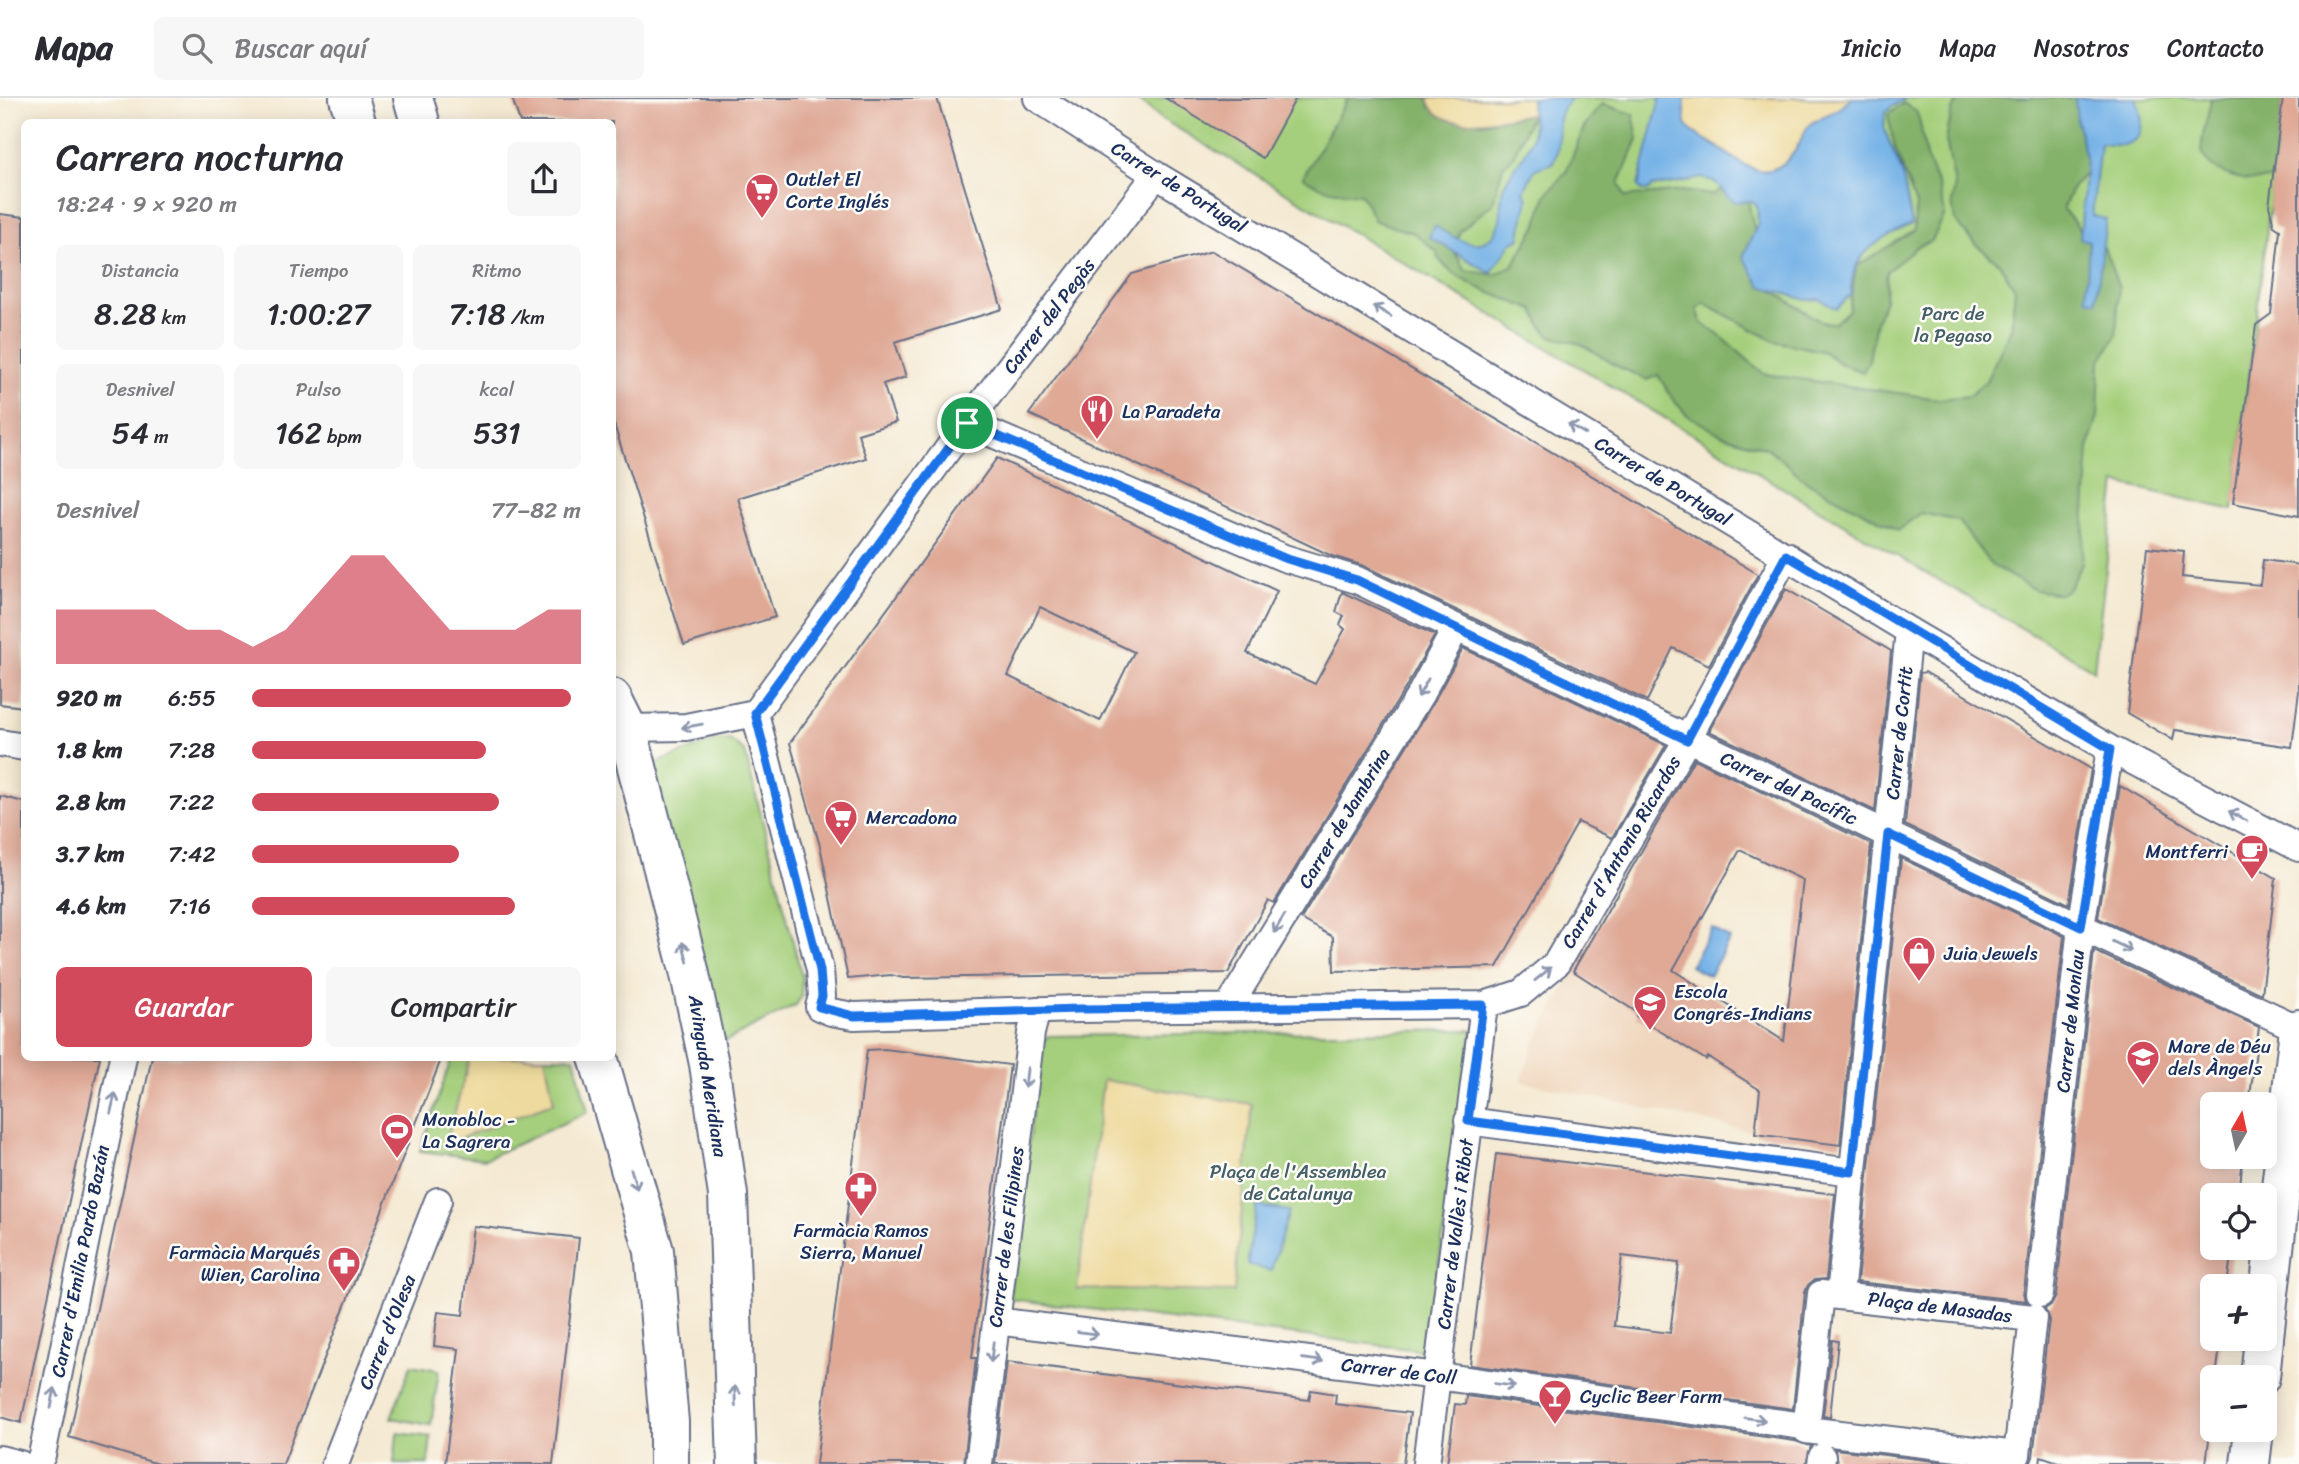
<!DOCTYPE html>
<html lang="es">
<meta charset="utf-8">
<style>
body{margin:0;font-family:Sriracha,sans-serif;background:#f7f7f7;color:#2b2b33;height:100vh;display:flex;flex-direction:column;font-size:26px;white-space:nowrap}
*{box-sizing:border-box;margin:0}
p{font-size:23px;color:#7c7c81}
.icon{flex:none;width:38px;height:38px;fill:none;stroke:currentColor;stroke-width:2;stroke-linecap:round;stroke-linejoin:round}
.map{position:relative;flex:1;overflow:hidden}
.drawer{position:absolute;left:21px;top:21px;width:595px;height:942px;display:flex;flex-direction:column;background:#fff;border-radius:10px;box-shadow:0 4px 18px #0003}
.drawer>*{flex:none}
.needle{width:46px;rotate:9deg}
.buttons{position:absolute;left:2200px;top:994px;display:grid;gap:14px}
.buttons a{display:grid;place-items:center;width:77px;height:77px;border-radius:10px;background:#fff;box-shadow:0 4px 18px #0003;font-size:35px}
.pin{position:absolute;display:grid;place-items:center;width:60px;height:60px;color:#fff;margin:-30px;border:4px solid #fff;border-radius:50%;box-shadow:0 2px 7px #0007}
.round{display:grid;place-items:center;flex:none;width:74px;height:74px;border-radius:10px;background:#f7f7f7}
.overview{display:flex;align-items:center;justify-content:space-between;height:119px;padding:0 35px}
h1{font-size:38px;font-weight:600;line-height:52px}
.stats{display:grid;grid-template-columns:repeat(3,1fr);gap:10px;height:119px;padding:7px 35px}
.stats div{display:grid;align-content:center;border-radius:10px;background:#f7f7f7;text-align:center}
.stats b{font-size:30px;font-weight:600}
.stats small{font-size:19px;font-weight:400}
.stats p{font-size:19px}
.chart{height:196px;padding:14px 35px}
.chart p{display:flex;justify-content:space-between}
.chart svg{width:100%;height:126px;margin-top:7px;fill:#d1495b;opacity:.7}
.cta{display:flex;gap:14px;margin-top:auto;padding:14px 35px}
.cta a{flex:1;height:80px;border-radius:10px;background:#d1495b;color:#fff;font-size:28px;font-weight:600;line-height:80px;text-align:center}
.cta a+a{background:#f7f7f7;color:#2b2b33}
ul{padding:0 35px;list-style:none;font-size:23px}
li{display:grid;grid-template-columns:112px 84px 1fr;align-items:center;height:52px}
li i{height:18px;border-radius:9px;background:#d1495b}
header{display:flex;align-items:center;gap:42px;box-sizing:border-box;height:98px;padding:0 35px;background:#fff;border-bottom:2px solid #e1e1e2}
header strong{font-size:33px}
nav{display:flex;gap:38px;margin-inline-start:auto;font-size:24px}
.search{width:490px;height:63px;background:#f7f7f7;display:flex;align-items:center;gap:18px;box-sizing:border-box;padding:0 24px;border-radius:10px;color:#7c7c81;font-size:26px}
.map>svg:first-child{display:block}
</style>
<header>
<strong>Mapa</strong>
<div class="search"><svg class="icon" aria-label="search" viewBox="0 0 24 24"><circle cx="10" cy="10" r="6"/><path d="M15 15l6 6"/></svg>Buscar aquí</div>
<nav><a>Inicio</a><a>Mapa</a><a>Nosotros</a><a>Contacto</a></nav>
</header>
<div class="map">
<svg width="2299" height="1366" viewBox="0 0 2299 1366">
<rect width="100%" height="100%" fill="#fdfcf7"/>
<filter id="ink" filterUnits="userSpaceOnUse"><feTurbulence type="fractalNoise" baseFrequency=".0143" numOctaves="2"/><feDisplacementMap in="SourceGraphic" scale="14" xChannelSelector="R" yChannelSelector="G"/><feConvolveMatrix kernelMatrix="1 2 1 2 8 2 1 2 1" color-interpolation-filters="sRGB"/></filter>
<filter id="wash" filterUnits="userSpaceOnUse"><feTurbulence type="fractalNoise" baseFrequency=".00686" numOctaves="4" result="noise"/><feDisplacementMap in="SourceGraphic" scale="28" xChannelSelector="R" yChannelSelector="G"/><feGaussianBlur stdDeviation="1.57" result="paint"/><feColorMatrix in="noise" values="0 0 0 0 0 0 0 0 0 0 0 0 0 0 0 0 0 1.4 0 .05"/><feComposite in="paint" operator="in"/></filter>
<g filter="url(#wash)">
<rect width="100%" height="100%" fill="#f4e9d2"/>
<path fill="#efd6bc" d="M1599,826l163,103 14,110 -255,-56 12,-35z"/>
<path fill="#a5cf7b" stroke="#607f6c" stroke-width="2" d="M1136,0h1147l-50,412 -117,-27 -22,187 -197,-114 -735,-437z
M717,642h13l15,12 57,225 -1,20 -5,8 -72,37 -7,-5 -66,-268 5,-6z
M1473,932l-47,321 -417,-52 32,-256 7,-7z
M452,959h122l14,55 -103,47 -65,-8z
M411,1267l28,5 -8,55 -40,-7z
M397,1335l34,4 -3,27h-34z"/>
<path fill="#84b26b" stroke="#507064" stroke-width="2" d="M1348,0h80l2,9 51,16 51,-9 -19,43 -10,9 -10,37 -33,28 -6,20 11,19 30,5 18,-10 23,-38 10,-32 20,-23 19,-47 17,-21 31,10 5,25 -19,44 6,14 57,-6 30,4 13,-8 22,9 14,65 10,28 50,33 14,1 14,-13 7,-43 58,-37 2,-25 -21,-57 -7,-33 15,-12 13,8 4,11 6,35 13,30 6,27 -13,27 -16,6 -29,24 -2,29 -9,21 -7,40 -6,11 -20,-7 -21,-14 -48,-10 -70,-38 -7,6 5,14 22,16 40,35 175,25 30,-3 17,-15 25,-53 4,-39 -16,-26 -25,-20 -19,-23 -3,-16 3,-19 -9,-45 6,-30 8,-12h127l1,57 -2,17 -14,16 -9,21 20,24 21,14 15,41 -3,48 -16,26 -2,54 -9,30 -7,118 -14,25 -8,5 -25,-4 -44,-25 -33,-44 -37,-8 -23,17 -91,-48 -38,-33 -47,-14 -35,-20 -13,-14 -16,-26 -11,5 -30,-14 -36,-22 -31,-8 -10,-12 -6,-14c-24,-10 -93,-31 -97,-58l-23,-19 -39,-12 -14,-27c-22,-2 -41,-4 -58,-17z
M2211,0h72l-9,80c-17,4 -27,3 -43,-2 -47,-16 -24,-42 -20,-78z"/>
<path fill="#eeda9e" stroke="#84847e" stroke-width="2" d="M1428,0h103l1,16c-29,3 -95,24 -104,-16z
M1685,0h167c-6,5 -11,10 -17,13 -9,5 -22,8 -28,17 -6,9 -8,20 -16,28 -25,31 -51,6 -75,-10 -27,-18 -33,-10 -31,-48z
M470,959h75l9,45 -108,42z
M1103,982l149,24 -18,188 -157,-3z"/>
<path fill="#73b1e6" stroke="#4770a2" stroke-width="2" d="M1531,0h41c-24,19 -6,41 -19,65l-18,6 -11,22 4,8 -9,40 -7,3 -21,31 -62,-36 6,-11c23,15 54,33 65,-6 2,-10 0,-22 3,-32 6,-17 23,-30 28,-47 4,-14 0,-29 0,-43z
M1660,0h25c-2,38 4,30 31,48 24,16 50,41 75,10 8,-8 10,-19 16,-28 6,-9 19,-12 28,-17 6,-3 11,-8 17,-13h54l-16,10 -5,6 -1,15 18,43 10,52c-32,15 -62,29 -61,70l-15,15 -16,-10 -14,1 -45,-14 -18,-29 15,-34 -1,-18 -5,-4 -16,1 -8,-5 -14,-16 -12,-3 -50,9 -4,4 -6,-1 -4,-4z
M2075,0h61c7,18 12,42 -13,47 -8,1 -16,-1 -23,-1l-8,72 14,3 -10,82 -10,-2 3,-58 -9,-2 6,-81 -9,-37z
M1712,830l18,11 -21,37 -19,-10z
M1257,1108l32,5 -18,60 -24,-7z"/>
<g id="blocks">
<path fill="#dfa996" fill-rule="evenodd" d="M512,0h425l65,211 -107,33 11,35 -23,7 13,38 -38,12 8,24 -128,40 37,119 -91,28 -72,-227v-296h-92z
M1165,0h131l-33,60z
M2283,0h16v418l-66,-13 23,-178 15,-11 9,-84 -6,-4 -5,-20z
M0,116l24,3v490l-24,-3z
M1212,153l546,323 -49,91 -36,-17 -26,53 -283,-135 -32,-10 -303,-142 103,-140z
M997,360l280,133 -30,62 68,31 30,-55 -5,-4 4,-9 -8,-4 6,-20 93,43 -29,52 -132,216 -6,-3 -40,73 -325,5 -12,-3 -43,4 -28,-133 -30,-103zM1040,509l94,45 -34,69 -92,-45z
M2147,449l37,4 -2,26 78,8 3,-25 36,5v126l-7,56 -117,-17 -2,10 -46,-27z
M1786,491l105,62 -16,160 -166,-80z
M1463,550l203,97 -54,93 -34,-16 -81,145 -163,4 -1,-34 -32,-18 132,-216z
M1925,574l166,97 -22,135 -164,-79 15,-152z
M1694,661l177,85 -31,301 -85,-11 5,-44 -52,-33 -2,3 -70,-44 2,-3 -65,-42zM1740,752l63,30 -19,161 -111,-71z
M2120,688l156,92 -14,116 -164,-76z
M0,698l24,6v255h76l-79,366 -21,-6z
M1901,760l163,78 -40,356 2,9 -169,-19z
M2094,853l165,76 -10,77h-37v53h31l-4,38h-27v53h20l-5,38h-15v53h9l-5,38h-4v38l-6,49h-142l-23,-8 -1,8h-10l3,-7 16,-137 -4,-11 7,-5 4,-8z
M885,951l125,16 -38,293h4l-12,106h-148l51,-414z
M152,959h290l-159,407h-125l-89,-27z
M1496,1056l339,40 -9,85 -12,1 -6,5 -3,7 -12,117 -323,-44zM1622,1158l57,7 -9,70 -56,-7z
M473,1128l106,12 -26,226h-108l14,-115 -25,-3 2,-21 2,-13 25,3z
M1832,1242l6,1 -8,76 -7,-1z
M1007,1264l302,38 2,-10 25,4 -1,10 75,9 -7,51h-408z
M1466,1298l329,45 16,5 -5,18h-359l8,-60 10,1z
M1835,1351l124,15h-122z"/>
</g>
</g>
<g filter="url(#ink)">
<use href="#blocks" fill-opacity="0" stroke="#677087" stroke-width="2"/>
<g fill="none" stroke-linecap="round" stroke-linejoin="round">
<defs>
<path id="street" d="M1037,0l119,77 753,456 201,118 189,99
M967,325l317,135 73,22 724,347 218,102
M755,615l65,257 2,26 -3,11 12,5 23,4 224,-7 406,-4 37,-12 35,-29 131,-224 99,-185
M612,634l15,-4 59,-1 69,-14 212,-290 189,-248
M0,645l24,4
M1229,908l191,-311 36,-67
M1468,1023l384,51
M1821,1196l212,24 -16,137 -211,-25z
M2040,1196l41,-367 29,-178
M1840,1197l69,-664
M996,1223l441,55 366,50
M0,1361l20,5
M38,1366l4,-9 81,-398
M335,1366l103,-263
M979,1366l52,-431 6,-23
M1426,1366l58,-459
M1821,1366l1,-7"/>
<path id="secondary" d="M2264,1239l35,-308
M2260,1279l4,-38
M2250,1366l4,-34"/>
<path id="primary" d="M349,0l7,24
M413,0l7,24
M612,600l15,30 62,242 20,94 19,131 9,269
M598,959l56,194 15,171v42"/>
</defs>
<use href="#street" stroke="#677087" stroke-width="30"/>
<use href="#secondary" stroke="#677087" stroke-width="42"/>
<use href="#primary" stroke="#677087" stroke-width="42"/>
<use href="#street" stroke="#fff" stroke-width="26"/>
<use href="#secondary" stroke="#fff" stroke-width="38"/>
<use href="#primary" stroke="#fff" stroke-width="38"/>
</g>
<defs><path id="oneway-shaft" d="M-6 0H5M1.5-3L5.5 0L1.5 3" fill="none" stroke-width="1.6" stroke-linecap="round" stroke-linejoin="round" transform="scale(1.75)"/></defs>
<g stroke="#8d97ae">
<use href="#oneway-shaft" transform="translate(1382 213) rotate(-149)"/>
<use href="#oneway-shaft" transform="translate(1577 331) rotate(-149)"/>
<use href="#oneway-shaft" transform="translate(1423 590) rotate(119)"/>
<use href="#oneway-shaft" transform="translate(692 628) rotate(170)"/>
<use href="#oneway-shaft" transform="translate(2238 718) rotate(-152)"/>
<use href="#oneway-shaft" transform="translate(1279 826) rotate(121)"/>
<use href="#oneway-shaft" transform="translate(2122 848) rotate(25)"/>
<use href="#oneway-shaft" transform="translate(685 854) rotate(-105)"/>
<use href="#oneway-shaft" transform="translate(1543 876) rotate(-39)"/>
<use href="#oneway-shaft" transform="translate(1026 980) rotate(97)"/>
<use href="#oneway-shaft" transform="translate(113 1005) rotate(-77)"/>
<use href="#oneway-shaft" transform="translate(634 1081) rotate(73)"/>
<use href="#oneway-shaft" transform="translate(1088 1235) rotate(7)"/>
<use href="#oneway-shaft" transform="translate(992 1254) rotate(97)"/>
<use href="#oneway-shaft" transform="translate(1313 1262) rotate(7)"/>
<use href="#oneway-shaft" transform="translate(1505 1287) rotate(8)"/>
<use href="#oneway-shaft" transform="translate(735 1298) rotate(-92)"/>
<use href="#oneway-shaft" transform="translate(53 1300) rotate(-79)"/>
<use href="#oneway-shaft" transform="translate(1755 1321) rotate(8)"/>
</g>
</g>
<g fill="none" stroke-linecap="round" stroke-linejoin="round" filter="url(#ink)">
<defs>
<path id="route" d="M967,325l317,135 73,22 330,160 99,-185 324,194 -29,178 -193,-93 -36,338 -384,-51 15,-116 -405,4 -224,7 -35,-9 3,-11 -2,-26 -65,-257z"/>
</defs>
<use href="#route" stroke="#fff" stroke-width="14"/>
<use href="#route" stroke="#1a73e8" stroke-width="9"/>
</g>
<defs>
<symbol id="supermarket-pin" viewBox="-11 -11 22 30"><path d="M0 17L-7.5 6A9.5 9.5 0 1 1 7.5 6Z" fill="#d1495b" stroke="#fdfcf7"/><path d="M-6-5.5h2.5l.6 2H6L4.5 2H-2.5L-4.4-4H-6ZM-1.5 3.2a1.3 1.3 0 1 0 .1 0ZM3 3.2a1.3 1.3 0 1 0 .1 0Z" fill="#fff"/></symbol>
<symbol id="restaurant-pin" viewBox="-11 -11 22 30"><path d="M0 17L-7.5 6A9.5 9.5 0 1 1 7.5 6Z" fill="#d1495b" stroke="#fdfcf7"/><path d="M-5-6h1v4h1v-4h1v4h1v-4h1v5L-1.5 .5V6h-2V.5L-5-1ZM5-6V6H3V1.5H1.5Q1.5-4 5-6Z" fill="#fff"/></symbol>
<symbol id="cafe-pin" viewBox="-11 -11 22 30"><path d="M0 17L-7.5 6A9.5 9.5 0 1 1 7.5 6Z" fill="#d1495b" stroke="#fdfcf7"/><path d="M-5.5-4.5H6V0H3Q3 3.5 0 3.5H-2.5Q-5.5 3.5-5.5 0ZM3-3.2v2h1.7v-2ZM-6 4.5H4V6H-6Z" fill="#fff"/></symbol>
<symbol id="shop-pin" viewBox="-11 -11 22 30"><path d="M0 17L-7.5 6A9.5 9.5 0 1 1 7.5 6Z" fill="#d1495b" stroke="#fdfcf7"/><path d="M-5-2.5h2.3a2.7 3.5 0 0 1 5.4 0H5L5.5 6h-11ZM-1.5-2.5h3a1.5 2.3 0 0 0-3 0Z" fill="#fff"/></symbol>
<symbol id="school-pin" viewBox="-11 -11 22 30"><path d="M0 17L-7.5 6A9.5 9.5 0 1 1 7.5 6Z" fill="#d1495b" stroke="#fdfcf7"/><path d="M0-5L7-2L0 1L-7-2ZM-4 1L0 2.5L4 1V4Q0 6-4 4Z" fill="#fff"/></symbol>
<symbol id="stadium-pin" viewBox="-11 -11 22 30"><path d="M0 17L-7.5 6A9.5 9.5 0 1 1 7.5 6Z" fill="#d1495b" stroke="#fdfcf7"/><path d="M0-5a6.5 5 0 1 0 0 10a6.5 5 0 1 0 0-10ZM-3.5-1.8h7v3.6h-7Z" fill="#fff"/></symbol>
<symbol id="pharmacy-pin" viewBox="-11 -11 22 30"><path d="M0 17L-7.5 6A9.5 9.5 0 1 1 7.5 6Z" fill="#d1495b" stroke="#fdfcf7"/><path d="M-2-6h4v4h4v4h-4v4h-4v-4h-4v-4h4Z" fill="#fff"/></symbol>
<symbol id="bar-pin" viewBox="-11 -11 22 30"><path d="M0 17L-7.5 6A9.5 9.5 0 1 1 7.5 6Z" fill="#d1495b" stroke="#fdfcf7"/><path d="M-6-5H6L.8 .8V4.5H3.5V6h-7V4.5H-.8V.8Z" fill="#fff"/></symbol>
</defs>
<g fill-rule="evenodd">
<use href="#supermarket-pin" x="743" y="73" width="38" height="52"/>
<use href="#restaurant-pin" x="1078" y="294" width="38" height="52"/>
<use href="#supermarket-pin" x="822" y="700" width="38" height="52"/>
<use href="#cafe-pin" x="2233" y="734" width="38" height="52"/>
<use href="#shop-pin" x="1900" y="836" width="38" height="52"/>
<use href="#school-pin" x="1631" y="885" width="38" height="52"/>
<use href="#school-pin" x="2124" y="940" width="38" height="52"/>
<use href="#stadium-pin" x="378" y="1013" width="38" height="52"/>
<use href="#pharmacy-pin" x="842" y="1071" width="38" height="52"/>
<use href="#pharmacy-pin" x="325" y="1146" width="38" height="52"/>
<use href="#bar-pin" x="1536" y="1279" width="38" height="52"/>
</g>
<g text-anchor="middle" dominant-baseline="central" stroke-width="5" stroke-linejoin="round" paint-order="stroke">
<g font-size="19" fill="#1b2f5e" stroke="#fdfcf7" text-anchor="start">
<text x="786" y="81">Outlet El<tspan x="786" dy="22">Corte Inglés</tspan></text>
<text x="1122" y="313">La Paradeta</text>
<text x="866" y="719">Mercadona</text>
<text x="2228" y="753" text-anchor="end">Montferri</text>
<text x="1944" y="855">Juia Jewels</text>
<text x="1674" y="893">Escola<tspan x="1674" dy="22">Congrés-Indians</tspan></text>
<text x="2168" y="948">Mare de Déu<tspan x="2168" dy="22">dels Àngels</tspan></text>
<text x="422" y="1021">Monobloc -<tspan x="422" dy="22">La Sagrera</tspan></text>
<text x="861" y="1132" text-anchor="middle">Farmàcia Ramos<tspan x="861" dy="22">Sierra, Manuel</tspan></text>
<text x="320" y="1154" text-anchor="end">Farmàcia Marqués<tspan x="320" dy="22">Wien, Carolina</tspan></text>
<text x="1580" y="1298">Cyclic Beer Farm</text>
</g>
<g font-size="19" fill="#1b2f5e" stroke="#fdfcf7">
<text transform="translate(1179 89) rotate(32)">Carrer de Portugal</text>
<text transform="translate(1049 218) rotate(-53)">Carrer del Pegàs</text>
<text transform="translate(1663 383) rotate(31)">Carrer de Portugal</text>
<text transform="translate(1899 635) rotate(-84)">Carrer de Cortit</text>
<text transform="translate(1789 690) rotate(25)">Carrer del Pacífic</text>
<text transform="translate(1344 720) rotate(-59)">Carrer de Jambrina</text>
<text transform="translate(1621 754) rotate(-60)">Carrer d'Antonio Ricardos</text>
<text transform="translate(2070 923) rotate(-84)">Carrer de Monlau</text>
<text transform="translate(708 978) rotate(81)">Avinguda Meridiana</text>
<text transform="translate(1455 1136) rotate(-83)">Carrer de Vallès i Ribot</text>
<text transform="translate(1006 1139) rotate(-83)">Carrer de les Filipines</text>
<text transform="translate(80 1163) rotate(-79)">Carrer d'Emilia Pardo Bazán</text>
<text transform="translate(1940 1209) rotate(7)">Plaça de Masadas</text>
<text transform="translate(387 1234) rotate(-68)">Carrer d'Olesa</text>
<text transform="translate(1399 1273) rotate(7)">Carrer de Coll</text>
</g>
<g font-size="19" fill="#445f67" stroke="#fdfcf7">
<text x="1953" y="215">Parc de<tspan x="1953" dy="22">la Pegaso</tspan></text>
<text x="1298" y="1073">Plaça de l'Assemblea<tspan x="1298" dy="22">de Catalunya</tspan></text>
</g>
</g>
</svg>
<div class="buttons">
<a><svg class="needle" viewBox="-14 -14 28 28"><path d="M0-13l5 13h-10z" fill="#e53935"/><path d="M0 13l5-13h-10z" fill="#7c7c81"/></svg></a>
<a><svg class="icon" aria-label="locate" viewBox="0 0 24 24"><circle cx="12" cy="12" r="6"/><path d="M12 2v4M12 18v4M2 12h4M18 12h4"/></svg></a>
<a>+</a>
<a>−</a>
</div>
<div class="pin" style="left:967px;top:325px;background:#1e9e55"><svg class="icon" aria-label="arrive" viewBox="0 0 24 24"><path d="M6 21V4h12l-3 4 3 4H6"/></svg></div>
<section class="drawer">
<div class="overview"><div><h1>Carrera nocturna</h1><p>18:24 · 9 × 920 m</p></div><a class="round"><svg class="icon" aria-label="share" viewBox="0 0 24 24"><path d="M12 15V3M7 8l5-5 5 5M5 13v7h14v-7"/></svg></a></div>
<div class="stats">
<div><p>Distancia</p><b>8.28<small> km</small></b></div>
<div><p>Tiempo</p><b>1:00:27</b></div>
<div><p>Ritmo</p><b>7:18<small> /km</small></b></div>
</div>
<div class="stats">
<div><p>Desnivel</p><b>54<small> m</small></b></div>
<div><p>Pulso</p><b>162<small> bpm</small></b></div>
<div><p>kcal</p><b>531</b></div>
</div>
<div class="chart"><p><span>Desnivel</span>77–82 m</p>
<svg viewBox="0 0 160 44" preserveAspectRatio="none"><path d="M0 44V25L10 25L20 25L30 25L40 32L50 32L60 38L70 32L80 19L90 6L100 6L110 19L120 32L130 32L140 32L150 25L160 25V44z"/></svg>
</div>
<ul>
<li><b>920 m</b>6:55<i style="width:97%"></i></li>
<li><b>1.8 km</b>7:28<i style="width:71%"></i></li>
<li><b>2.8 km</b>7:22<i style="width:75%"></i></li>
<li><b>3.7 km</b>7:42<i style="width:63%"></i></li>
<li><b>4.6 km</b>7:16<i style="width:80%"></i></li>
</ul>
<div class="cta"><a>Guardar</a><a>Compartir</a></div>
</section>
</div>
